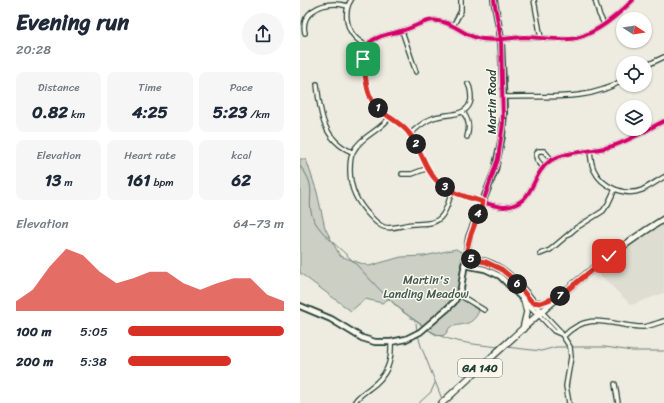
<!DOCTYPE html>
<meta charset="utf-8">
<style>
body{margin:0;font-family:Sriracha,sans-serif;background:#f6f6f7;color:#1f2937;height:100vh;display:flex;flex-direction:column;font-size:15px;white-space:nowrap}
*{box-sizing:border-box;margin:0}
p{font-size:13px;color:#747a83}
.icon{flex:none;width:22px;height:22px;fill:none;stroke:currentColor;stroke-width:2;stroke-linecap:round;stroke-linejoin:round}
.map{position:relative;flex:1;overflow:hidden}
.sheet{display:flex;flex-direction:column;background:#fff;width:300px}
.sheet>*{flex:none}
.needle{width:26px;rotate:102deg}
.controls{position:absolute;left:316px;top:12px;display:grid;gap:8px}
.controls a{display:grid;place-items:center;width:36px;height:36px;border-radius:50%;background:#fff;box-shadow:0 1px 3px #0004;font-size:20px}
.pin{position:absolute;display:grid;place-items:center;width:34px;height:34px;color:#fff;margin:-17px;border-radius:8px;box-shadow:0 2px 6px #0006}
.km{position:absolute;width:20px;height:20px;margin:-10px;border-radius:50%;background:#222;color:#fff;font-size:11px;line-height:20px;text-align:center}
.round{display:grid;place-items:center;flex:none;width:42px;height:42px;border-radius:21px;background:#f6f6f7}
.summary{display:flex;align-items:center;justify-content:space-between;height:68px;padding:0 16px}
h1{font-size:22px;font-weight:700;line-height:30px}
.figures{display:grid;grid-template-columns:repeat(3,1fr);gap:6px;height:68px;padding:4px 16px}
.figures div{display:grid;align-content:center;border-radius:8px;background:#f6f6f7;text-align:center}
.figures b{font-size:17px;font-weight:700}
.figures small{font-size:11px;font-weight:400}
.figures p{font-size:11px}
.chart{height:112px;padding:8px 16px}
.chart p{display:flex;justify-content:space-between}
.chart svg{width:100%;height:72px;margin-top:4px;fill:#d93025;opacity:.7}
ul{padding:0 16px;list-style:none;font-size:13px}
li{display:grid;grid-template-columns:64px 48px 1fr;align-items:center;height:30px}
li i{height:10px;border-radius:5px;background:#d93025}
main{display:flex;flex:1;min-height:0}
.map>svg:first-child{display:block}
</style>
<main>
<section class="sheet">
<div class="summary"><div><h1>Evening run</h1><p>20:28</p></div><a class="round"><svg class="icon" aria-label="share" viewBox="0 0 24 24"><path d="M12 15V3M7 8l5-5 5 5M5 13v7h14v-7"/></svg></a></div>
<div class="figures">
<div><p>Distance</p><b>0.82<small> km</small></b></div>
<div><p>Time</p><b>4:25</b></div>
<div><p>Pace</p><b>5:23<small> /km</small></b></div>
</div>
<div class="figures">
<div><p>Elevation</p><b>13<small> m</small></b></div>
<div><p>Heart rate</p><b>161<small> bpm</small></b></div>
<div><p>kcal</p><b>62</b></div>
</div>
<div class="chart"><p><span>Elevation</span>64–73 m</p>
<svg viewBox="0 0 160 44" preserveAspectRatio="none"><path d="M0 44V38L10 31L20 17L30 6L40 10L50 20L60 27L70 24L80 20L90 20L100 27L110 31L120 27L130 24L140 24L150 34L160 38V44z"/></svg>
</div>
<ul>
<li><b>100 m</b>5:05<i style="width:100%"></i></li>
<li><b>200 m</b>5:38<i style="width:66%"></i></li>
</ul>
</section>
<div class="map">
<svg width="364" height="403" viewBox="0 0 364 403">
<rect width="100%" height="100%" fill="#eeece1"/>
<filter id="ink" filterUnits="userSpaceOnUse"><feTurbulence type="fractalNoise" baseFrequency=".025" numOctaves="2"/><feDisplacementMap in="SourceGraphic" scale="8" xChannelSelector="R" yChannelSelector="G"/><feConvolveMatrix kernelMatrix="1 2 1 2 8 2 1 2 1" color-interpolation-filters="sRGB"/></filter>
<g filter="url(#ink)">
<path fill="#ddddd2" d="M364,219v74l-33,12 -37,-36z"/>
<path fill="#cbcfc4" stroke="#75867c" d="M0,159h6l11,33 8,36 15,28 29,10 32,-9 23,-1 32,-7 7,4c-2,16 -1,35 -11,49 -6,8 -19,17 -27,25l-22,-15 -14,-13 1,-1 -8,5 -17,-4 -14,12 -51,-38z
M161,299l13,6 -1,2 6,4c-7,15 -14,12 -29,16 -2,2 -3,7 -6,8 -6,3 -14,-4 -18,-7l30,-27z"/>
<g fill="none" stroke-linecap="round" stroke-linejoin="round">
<path stroke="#6c7d74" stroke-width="1" d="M0,166c20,23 4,34 14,54 6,13 27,29 38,40 23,24 42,48 71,66
M116,323l1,8
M127,329c22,14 47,15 72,18
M118,335l3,11 21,53
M206,347l35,4 15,-4h12
M272,347h33l27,4h32
M119,403l12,-11 4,-9"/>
<defs>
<path id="minor" d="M51,0c-7,10 -5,27 3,36 3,4 8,7 13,10
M234,0l7,38
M295,0l4,14 5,10
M333,0c-16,16 -40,37 -63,39 -15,1 -31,-2 -47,-2 -15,1 -31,5 -46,1 -14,-3 -24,-16 -39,-17 -3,-1 -7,-1 -10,0 -8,2 -16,7 -24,9 -11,4 -28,5 -36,14 -7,9 -5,18 -3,28 2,8 2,17 5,24 6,18 27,22 39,36 13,16 16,42 34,54 9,6 20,9 30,12 10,4 20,9 31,9 31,-2 26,-32 46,-46 15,-10 41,-9 59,-14 19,-5 37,-17 55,-26
M153,26l8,-15v-11
M102,31l14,41
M5,33c-5,-20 15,-29 30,-29 4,0 8,1 13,2
M345,66l19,-9
M17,84c3,29 6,56 35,68
M203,97c41,-2 84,6 120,-17
M163,112c6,8 7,15 4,25
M90,117c-10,14 -30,20 -37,35 -3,5 -3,11 -3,18 0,19 7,32 20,46 4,4 8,9 14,11 10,3 20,-3 30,-3 9,-1 19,1 26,-6 7,-6 9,-19 12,-27
M110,134c7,-6 14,-13 23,-16 12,-5 36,0 38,-19 0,-5 0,-10 -3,-15
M290,151c1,7 1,13 4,19 8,17 31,27 48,20 8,-4 15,-9 22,-13
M243,167c-4,-5 -10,-9 -5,-16h6l8,9
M102,174h10l16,-6
M240,254l10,-4 26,-22 27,-17 5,-7 7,-15
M158,294l26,16
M242,312l17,18 11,17 1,10 -5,29 3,17
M239,315l15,16 9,4
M264,336c26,-27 49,-9 79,-9 7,-1 14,-4 21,-6
M315,384l3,19
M54,403c4,-7 10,-10 16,-15 17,-12 22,-26 21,-46"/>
<path id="tertiary" d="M165,258c7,2 15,2 22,4 24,8 39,32 55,50
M164,265l21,4 15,7 39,39
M0,306l31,13 31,19 13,4h16l15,-3 14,-7 28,-24 6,-6 7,-14 8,-51 26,-67 7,-34 2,-24 -3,-73 -7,-39"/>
<path id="primary" d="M232,302l10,1 14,-5
M223,329l4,-17 -3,-12
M142,403c71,-65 140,-134 222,-184"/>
</defs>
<use href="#minor" stroke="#1f3d34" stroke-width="6"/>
<use href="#tertiary" stroke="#1f3d34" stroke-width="8"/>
<use href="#primary" stroke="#1f3d34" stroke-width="8"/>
<use href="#minor" stroke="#fbf7ec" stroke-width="3.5"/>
<use href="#tertiary" stroke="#fbf7ec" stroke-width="4.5"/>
<use href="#primary" stroke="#fbf7ec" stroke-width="5.5"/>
<defs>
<path id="cycleway" d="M333,0c-16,16 -40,37 -63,39 -15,1 -31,-2 -47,-2 -15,1 -31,5 -46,1 -14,-3 -24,-16 -39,-17 -3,-1 -7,-1 -10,0 -8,2 -16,7 -24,9 -11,4 -28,5 -36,14 -7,9 -5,18 -3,28 2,8 2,17 5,24 6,18 27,22 39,36 13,16 16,42 34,54 9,6 20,9 30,12 10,4 20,9 31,9 31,-2 26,-32 46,-46 15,-10 41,-9 59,-14 19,-5 37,-17 55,-26
M183,202l15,-43 5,-36 -2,-84 -7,-39"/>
</defs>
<use href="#cycleway" stroke="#fbf7ec" stroke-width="6"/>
<use href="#cycleway" stroke="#d6006c" stroke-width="4"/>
</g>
</g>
<g fill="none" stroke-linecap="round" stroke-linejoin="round" filter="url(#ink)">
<defs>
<path id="route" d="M63,59c3,17 2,39 17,51 9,8 20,12 28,22 13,15 16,37 30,50 11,11 30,15 45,20l-13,35 -5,21 21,4 15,7 11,9 20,24 8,1 20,-7 49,-40"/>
</defs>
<use href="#route" stroke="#fff" stroke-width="8"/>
<use href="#route" stroke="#d93025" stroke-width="5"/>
</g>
<g text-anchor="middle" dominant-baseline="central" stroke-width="3" stroke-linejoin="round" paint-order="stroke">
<rect fill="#fbf7ec" stroke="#61756b" stroke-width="1" x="158" y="359" width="44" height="18" rx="3"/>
<g font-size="11" font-weight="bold" fill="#1f3d34">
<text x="180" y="368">GA 140</text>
</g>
<g font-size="12" fill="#1f3d34" stroke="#fbf7ec">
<text transform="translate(192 102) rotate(-90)">Martin Road</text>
</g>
<g font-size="12" fill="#415a51" stroke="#fbf7ec">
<text x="126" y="280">Martin's<tspan x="126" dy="14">Landing Meadow</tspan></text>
</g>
</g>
</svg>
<div class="controls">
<a><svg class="needle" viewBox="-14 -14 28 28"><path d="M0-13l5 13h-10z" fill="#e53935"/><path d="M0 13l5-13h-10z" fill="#747a83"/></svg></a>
<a><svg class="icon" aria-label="locate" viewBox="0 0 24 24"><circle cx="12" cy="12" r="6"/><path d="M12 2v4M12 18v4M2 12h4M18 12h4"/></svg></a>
<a><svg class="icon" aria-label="layers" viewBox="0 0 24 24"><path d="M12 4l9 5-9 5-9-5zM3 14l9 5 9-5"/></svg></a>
</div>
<div class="pin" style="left:63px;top:59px;background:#1e9e55"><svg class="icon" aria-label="arrive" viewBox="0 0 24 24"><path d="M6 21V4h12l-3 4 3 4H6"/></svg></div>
<div class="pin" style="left:309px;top:256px;background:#d93025"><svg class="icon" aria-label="check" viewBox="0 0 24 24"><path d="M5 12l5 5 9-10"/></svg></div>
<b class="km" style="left:78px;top:108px">1</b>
<b class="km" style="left:116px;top:144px">2</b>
<b class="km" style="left:145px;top:187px">3</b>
<b class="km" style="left:178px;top:214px">4</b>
<b class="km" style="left:171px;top:259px">5</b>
<b class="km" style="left:217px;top:284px">6</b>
<b class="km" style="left:260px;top:296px">7</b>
</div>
</main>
